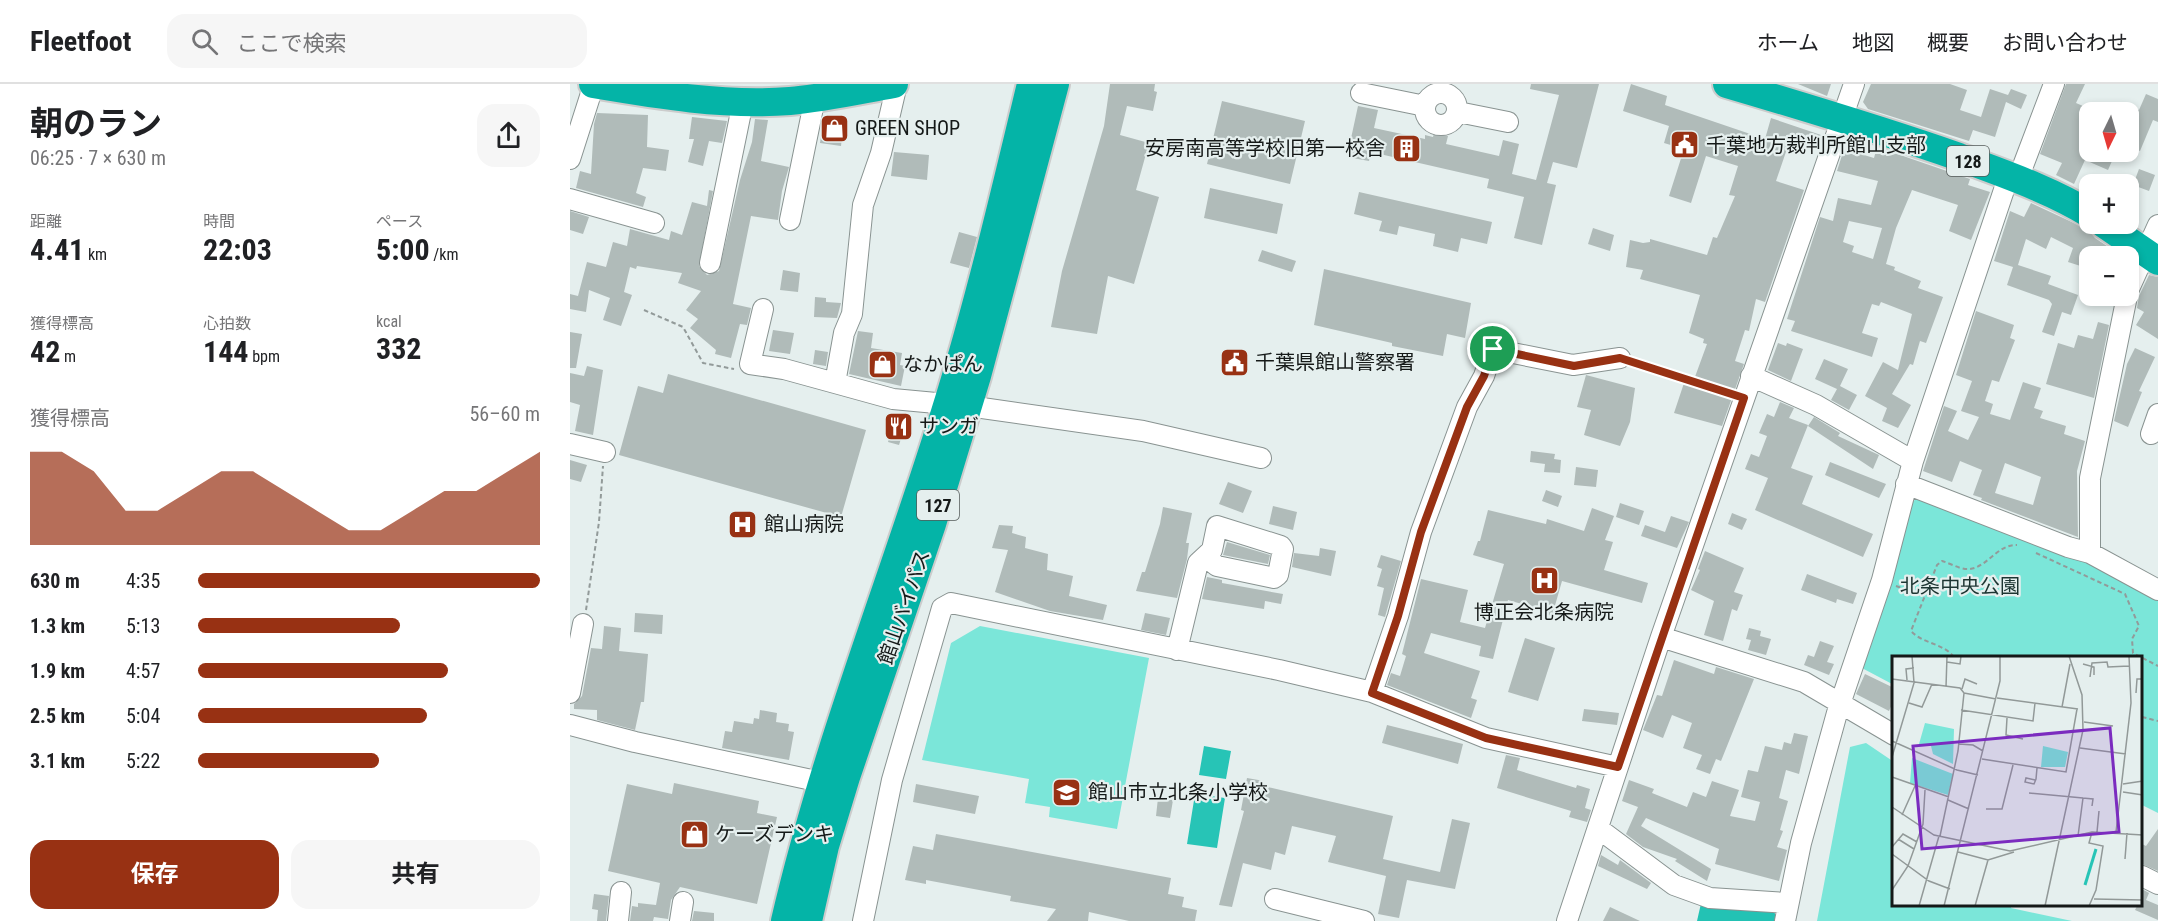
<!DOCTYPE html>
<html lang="ja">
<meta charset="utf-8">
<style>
body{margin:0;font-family:"Roboto Condensed","Noto Sans JP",sans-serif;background:#f6f6f6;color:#202124;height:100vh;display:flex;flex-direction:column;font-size:22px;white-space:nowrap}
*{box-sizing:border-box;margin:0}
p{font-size:20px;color:#757577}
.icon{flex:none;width:33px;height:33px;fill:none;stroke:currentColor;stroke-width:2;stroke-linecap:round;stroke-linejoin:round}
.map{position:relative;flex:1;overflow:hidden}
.sheet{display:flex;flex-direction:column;background:#fff;width:570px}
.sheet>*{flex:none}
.needle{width:39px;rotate:185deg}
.tools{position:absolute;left:1509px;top:18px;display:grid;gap:12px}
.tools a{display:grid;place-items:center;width:60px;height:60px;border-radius:12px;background:#fff;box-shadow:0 3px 9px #0003;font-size:30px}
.pin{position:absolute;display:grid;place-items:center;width:51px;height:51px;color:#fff;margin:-26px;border:3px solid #fff;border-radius:50%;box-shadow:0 2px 6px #0007}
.round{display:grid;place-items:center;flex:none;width:63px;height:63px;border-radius:18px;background:#f6f6f6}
.headline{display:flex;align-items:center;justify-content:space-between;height:102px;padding:0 30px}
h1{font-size:33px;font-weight:700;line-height:45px}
.metrics{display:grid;grid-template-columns:repeat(3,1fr);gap:9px;height:102px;padding:6px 30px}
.metrics div{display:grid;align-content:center}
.metrics b{font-size:30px;font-weight:700}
.metrics small{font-size:16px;font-weight:400}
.metrics p{font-size:16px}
.chart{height:168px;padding:12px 30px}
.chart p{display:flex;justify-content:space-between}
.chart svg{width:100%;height:108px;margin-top:6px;fill:#983113;opacity:.7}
.primary-button{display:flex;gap:12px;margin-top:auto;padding:12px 30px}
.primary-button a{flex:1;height:69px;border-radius:18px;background:#983113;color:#fff;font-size:24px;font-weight:700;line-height:69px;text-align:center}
.primary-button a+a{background:#f6f6f6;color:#202124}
ul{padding:0 30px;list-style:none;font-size:20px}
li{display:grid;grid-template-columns:96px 72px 1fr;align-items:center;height:45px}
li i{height:15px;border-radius:8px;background:#983113}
header{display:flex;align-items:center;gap:36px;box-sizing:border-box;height:84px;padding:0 30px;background:#fff;border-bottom:2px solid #e0e0e0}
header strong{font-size:28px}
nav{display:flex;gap:33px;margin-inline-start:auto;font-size:21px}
.search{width:420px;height:54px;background:#f6f6f6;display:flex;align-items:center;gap:15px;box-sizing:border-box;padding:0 21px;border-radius:18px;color:#757577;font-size:22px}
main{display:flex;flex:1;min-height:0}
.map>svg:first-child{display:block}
</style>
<header>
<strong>Fleetfoot</strong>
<div class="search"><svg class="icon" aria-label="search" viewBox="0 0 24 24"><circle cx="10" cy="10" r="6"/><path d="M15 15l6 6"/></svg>ここで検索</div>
<nav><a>ホーム</a><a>地図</a><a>概要</a><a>お問い合わせ</a></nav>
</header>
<main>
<section class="sheet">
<div class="headline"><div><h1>朝のラン</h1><p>06:25 · 7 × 630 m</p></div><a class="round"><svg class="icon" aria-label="share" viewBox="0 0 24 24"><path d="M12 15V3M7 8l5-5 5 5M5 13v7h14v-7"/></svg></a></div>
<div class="metrics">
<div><p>距離</p><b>4.41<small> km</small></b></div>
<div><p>時間</p><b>22:03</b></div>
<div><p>ペース</p><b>5:00<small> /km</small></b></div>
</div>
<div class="metrics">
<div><p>獲得標高</p><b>42<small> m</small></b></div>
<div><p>心拍数</p><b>144<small> bpm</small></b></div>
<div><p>kcal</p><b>332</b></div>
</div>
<div class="chart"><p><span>獲得標高</span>56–60 m</p>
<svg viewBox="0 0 160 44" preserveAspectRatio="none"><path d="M0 44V6L10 6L20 14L30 30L40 30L50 22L60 14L70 14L80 22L90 30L100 38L110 38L120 30L130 22L140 22L150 14L160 6V44z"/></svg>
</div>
<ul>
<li><b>630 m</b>4:35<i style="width:100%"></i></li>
<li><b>1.3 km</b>5:13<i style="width:59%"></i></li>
<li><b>1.9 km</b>4:57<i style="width:73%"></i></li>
<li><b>2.5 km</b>5:04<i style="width:67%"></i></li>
<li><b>3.1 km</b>5:22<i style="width:53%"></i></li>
</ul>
<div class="primary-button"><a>保存</a><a>共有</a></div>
</section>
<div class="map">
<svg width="1588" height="837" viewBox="0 0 1588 837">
<rect width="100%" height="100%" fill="#e5efee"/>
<path fill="#7be6d9" d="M1353,413l158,59 77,39v218l-16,-8v-148h-248v28l-34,-18 50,-165z
M410,542l169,32 -32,171 -68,-12 1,-10 -25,-4 4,-24 -107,-19 29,-117z
M1296,659l28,19v142l117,1v3l61,13h-255l33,-174z"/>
<path fill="#23c2b4" d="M1132,815l72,9 2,13h-79z"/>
<path fill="#27c4b6" d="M634,662l27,5 -5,28 -27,-4z
M625,710l30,4 -8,50 -30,-4z"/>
<path fill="#b0bbb9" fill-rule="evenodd" d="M540,0h45l-1,7 3,1 -4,19 -26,-5 -7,29 29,8 -13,47 23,7 -25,87 -26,-8 -11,58 -46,-7 11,-56 42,-145z
M961,0h68l-22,84 -24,-6 -6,21 9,2 -14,60 -28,-7 10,-41 -37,-9 2,-9 -118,-27 -2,9 -22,-4 11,-51 20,4 -4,18 51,11v-4l8,2 1,-4 14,3 -2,8 53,12 4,-16 16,4 -7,30 24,6 23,-85 -29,-6z
M1061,0l36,12 -2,9 100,34 6,-21 50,17 -5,13 -26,-8 -14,41 28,9 -39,112 -9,-3 -7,32 -4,-1 -10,31 9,3 -22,62 -48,-13 10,-30 8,2 15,-41 -4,-1 1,-4 -15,-6 11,-38 -60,-16 3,-9 -17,-3 4,-27 13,3 7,-1v-3l57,16 6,-18 4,1 18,-42 -6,-1 9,-29 -32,-10 -15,47 -22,-7 15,-47 -20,-6 5,-17 -46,-15z
M1228,0h33l-4,12z
M1301,0h79l17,6 -7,20 21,7 9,-28 18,6 3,-6 16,6 -6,14 -15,-7 -11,35 -22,-7 -4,11 -101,-32 -5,-7z
M1496,0h19l-9,19 14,6v43h26l-8,18 -23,-10 -11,24 -18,-9 6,-12 -22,-9z
M1576,10l12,5v23l-5,-2 -13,31 -12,-5v-40l11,4z
M652,17l83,20 -15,63 -83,-20z
M27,29l51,2 -1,32 22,3 -3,21 -23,-3 -7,25 10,4 -3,10 -67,-19 4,-17 11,3 3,-50z
M254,32l20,3 -3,27 -21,-3z
M122,33l35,4 -5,22 -13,-2 -6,25 -15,-4 6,-23h-5z
M185,35l13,1 -7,41 28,6 -7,24 -4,29 -27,-4 -18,88 18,4 -4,17 -7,-1 -9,34 -16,-4 1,-4 -26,-22 8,-9 -12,-9 15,-19 -23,-8 4,-10 -45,-7 -1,3 -6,-2 -6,25 8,3 -11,31 -18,-6 7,-22 -21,-8 -3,22 -16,-3v-15l8,2 9,-34 19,5 7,-25 14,4 3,-17 39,11 2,-9 11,4 10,-33 15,4 2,-16 4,1 -14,75 8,9 12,-4 21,-91 12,-38z
M1307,63l93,32 -2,6 22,7 -19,48 -22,-9 9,-26 -46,-15 -16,38 -10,36 9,3 -1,3 27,11 -3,7 25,9 -17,46 -6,-2 -7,24 -3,-1 -18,30 19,11 -13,23 -16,-7 5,-13 -22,-12 18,-34 15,8 14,-56 -31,-12 -2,4 -7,-2 -10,29 16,5 -6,19 -81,-26 4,-10 -8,-2 33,-102 13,4 5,-23 33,7 7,-24 -41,-10 7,-22 30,9zM1279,137l33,7 -9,31 -21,-7 2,-6 -11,-4z
M324,68l35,3 -2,25 -36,-4z
M1569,85l16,6 -6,16 -16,-6z
M640,104l73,16 -6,30 -73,-16z
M789,108l133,30 -5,22 -26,-6 -3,14 -25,-6 2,-12 -36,-8 -2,9 -18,-4 3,-10 -28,-7z
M1461,119l58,27 6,8 27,18h-32v13l-22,-7 5,-14 -22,-11 -5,12 -20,-10 -8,26 33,11 -3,8 30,11 -7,20 -9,-3 -8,24 -12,-4 10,-28 -3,-4 -42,-15 6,-18 -19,-6 16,-50 14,6z
M0,127l19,6 -6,17 -13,-4z
M1023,144l21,7 -4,16 -22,-7z
M389,148l18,5 -8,31 -19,-5z
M692,166l34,11 -4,11 -34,-11z
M754,185l147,34 -6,35 -18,-4 -4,22 -51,-10v-3l-78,-18z
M213,186l17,3 -2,19 -18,-2z
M1579,191l9,2v62l-22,-14 8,-13 -7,-4 2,-12z
M245,213l11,1v4l15,1 -4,15 -23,-1z
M1406,227l38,14 -4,13 5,2 -16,42 -7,-2 -7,21 8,3 -3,10 20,6 13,-38 18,6 -7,20 9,3 -3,7 26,8 -2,8 21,7 -8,30 1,66 -97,-37 1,-2 -9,-3 9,-25 -22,-9 -8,21 -29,-11 21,-65 13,5 -9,20 20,9 11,-23 -18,-6 11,-30 -16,-6zM1435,379l36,14 -8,28 -38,-12z
M1528,238l11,3 -15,73 -48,-14 12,-41 16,5 4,-13 15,4z
M203,246l21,3 -4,21 -21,-3z
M288,247l15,2 -2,15 31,5 -2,12 5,1 -4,20 -52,-12z
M0,248l12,2 -6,34h-6z
M1208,259l8,3 1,-3 16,6 -12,32 -23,-11z
M1565,264l20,9 -16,34 3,1 -14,35 -14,-6 13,-57z
M245,266l13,2 -2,14 -13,-2z
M1254,275l24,10 -8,17 17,9 -8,15 -18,-10 6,-11 -22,-10z
M17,282l16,4 -10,65 -18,-4 5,-26 -10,-3v-29l14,3z
M98,290l198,56 -25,87 -222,-62 19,-69 25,7z
M1016,291l49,13 -5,34 -10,24 -36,-11 7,-25 -14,-3z
M1210,318l14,6 -5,10 19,7 -17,43 22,8 -11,28 71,30 -10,23 -108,-47 13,-32 -23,-9 6,-15 8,3 8,-21 -8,-3 8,-19 7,3z
M327,329l11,4 -9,28 -11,-3z
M1244,333l26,16 -2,3 41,19 -6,14 -65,-43z
M961,367l24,3 -1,5 7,1 -1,13 -16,-1 1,-8 -15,-2z
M0,376l17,5 -6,17 -11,-3z
M1260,378l56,22 -7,14 -54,-23z
M1006,383l22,3 -2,17 -22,-2z
M658,398l24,9 -9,22 -24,-9z
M976,406l16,6 -4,11 -16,-6z
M1050,419l24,8 -5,14 -23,-8z
M703,422l24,6 -4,18 -24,-6z
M593,423l29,6 -6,30h3l-2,16 -10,39 -41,-7 6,-19h3l15,-48z
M1022,424l22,8 -9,24 8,2 -9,28 44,13 -6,20 -80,-22 -10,35 -10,-3 1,-3 -35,-10 -15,59 -14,-3 2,-10 -50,-13 -7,20 56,18 -9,27 6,2 -6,18 -84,-33 4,-12 9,3 6,-20 -4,-2 19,-75 47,11 -8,32 25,6 19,-64 -31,-9 5,-14h2l8,-31 58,14 1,-5 37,12z
M1162,429l15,6 -5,11 -14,-6z
M1101,432l18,6 -12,26 -36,-12 4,-11 20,7z
M429,441l14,1 -1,7 14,4 -1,11 23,6 -1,16 26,6 -4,20 38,9 -4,15 -53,-9 -55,-19 13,-42 -16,-2z
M657,458l43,13 -2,9 -45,-9z
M750,464l16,3 -5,25 -39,-9 2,-14 25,3z
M1135,467l39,17 -10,24 9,3 -6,16 -5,-2 -9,32 -19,-6 10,-34 -23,-11 9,-20 -2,-1z
M811,471l20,6 -16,56 -7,-2 6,-27 -7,-2 5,-17 -5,-2z
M1237,490l50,19 -4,11 -16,-5 -1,4 -35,-13z
M637,493l15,3v3l61,11 -2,10 -16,-3 -1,8 -62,-10z
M65,529l28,2 -1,19 -28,-2z
M575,529l25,5 -4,17 -25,-5z
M34,542l17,2 -2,23 29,3 -4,48h-3l-6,28 -38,-10v-10l-23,-1v-5l8,-8 9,-48 11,1z
M1179,544l12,3 -1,5 11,3 -5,16 -18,-5 3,-10 -5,-1z
M955,554l30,10 -17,53 -30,-9z
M1250,557l14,5 -7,16 7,2 -5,11 -25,-10 4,-10 6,2z
M1104,576l40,14 2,-7 38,12 -33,82 -5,-2 -6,15 -14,-5 6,-14 -19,-7 9,-25 -20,-8 -9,23 -20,-8 14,-35 5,1z
M1295,590l29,14v12l-5,11 -33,-17z
M1014,625l35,4 -2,12 -35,-4z
M190,626l17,3 -1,9 13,2 -1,7 6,1 -5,28 -67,-12 3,-17 7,1 2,-11 19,3 1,-6 5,1z
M817,641l76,19 -5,20 -76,-21z
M1224,649l14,3 -9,38 -13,-4 -7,28 9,3 -8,29 3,1 -6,16 10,3 -8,31 -64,-17 4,-15 -73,-31 -5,8 70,43 -4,12 -32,-20 2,-2 -34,-12 -17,-13 12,-27 -16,-6 7,-21 25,9 -2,4 35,14 6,-15 13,5 6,-16 27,9 -9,26 25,5 5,-19 -19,-5 7,-27 10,2 7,-26 17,4 2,-8 7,2z
M936,671l14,3 -3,12 59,18 1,-3 13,4 -5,19 6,2 -4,12 -18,-5 2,-6 -74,-23z
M677,694l17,3 -1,5 130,30 -10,43 57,13 12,-53 18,4 -15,66 -48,-9 -8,38 -21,-4 8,-38 -58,-14 8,-26 -44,-10 -7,29 -10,-3 -4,18 -28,-7 -11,44 -13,-2 25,-94 -3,-1z
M104,699l85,18 -2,12 20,4 -20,87 -77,-17 -9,13 -3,19 -14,-2 -1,4h-23l2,-15 6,1v-4l18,2 4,-22 -52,-12 19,-87 45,10z
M346,700l63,12 -4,18 -62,-12z
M588,714l15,2 -3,18 -14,-2z
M1588,745v42l-16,-7v-20l4,2z
M366,750l235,44 -3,16 16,3 -2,10 15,3 -2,11h-66l-40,-9 -1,9h-41l9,-12 -46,-8 1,-5 -85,-16v4l-21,-4 8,-34 20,4z
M1031,771l17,10 2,-5 31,23 -4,6 -49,-23z
M1572,805l7,4 -3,7 12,5v15l-23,-10 3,-6h4z
M24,810l15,2 -3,25h-9l1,-11 -6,-1z
M1040,823l30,14h-37z
M124,827l20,2v8h-22z"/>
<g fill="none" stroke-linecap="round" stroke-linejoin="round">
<defs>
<path id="minor" d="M855 25a16 16 0 1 1 32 0a16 16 0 1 1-32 0Z
M791,9l64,13
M888,28l50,10
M0,75l24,-75
M1448,95l36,-95
M0,115l84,24
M220,136l25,-122
M140,179l33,-161
M1558,207l30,-66
M193,225l-13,55 34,5 51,14 9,-50 8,-19 11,-109 18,-52 16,-69
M1181,292l65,29 97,56
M265,299l58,16 75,7 175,25 118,27
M1581,350l7,-20
M0,360l35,8
M1336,400l162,63 22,6 68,37
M1520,469v-75l37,-182
M1091,553l143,45 90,53
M607,566l21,-87 14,-13 5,-24 64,20 2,3 -5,26 -4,3 -57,-12 -12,-9
M802,608l26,-76 23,-84 46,-125 17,-31 9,-27 80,16 47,-7
M0,609l13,-69
M0,641l65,17 186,40
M1029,745l75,56 36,13 77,5
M1572,792l16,8
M705,815l89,22
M48,837l3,-29
M110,837l3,-19
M293,837l29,-141 50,-172 9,-5 328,67 93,22 114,46 132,29
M997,837l94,-284 193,-553
M1215,837l16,-78 36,-130 45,-133 31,-119 96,-286"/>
<path id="highway" d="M23,0c65,11 131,22 197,17 35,-3 70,-11 104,-17
M1157,0c78,23 155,46 232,73 45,17 90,32 131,57
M1534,140l54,37
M215,837c39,-168 102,-326 154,-490 37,-114 64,-231 92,-347
M238,837l17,-75 21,-69 86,-253 45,-148 78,-292"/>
</defs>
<use href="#minor" stroke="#899391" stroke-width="22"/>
<use href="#highway" stroke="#ccc" stroke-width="32"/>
<path stroke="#929a99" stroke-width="2" stroke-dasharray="4.5 3" stroke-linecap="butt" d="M74,226l39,17 20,36 31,6
M1065,279l95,31
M1466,469l89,41 14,32 -7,13 1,14 25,13
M1326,502l28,10
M16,526l13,-88 4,-56
M1384,573c-11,-14 -31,-13 -43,-26l26,-66 5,-4c7,2 16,7 23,8 21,2 31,-25 52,-24
M1572,633l16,4"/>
<use href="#minor" stroke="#fff" stroke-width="20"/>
<use href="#highway" stroke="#04b4a7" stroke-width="28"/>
</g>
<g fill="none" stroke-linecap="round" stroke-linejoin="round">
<defs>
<path id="route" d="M923,265l81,17 46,-8 124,40 -126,369 -132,-29 -114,-45 26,-77 23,-84 46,-125 17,-31z"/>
</defs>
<use href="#route" stroke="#fff" stroke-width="12"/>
<use href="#route" stroke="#983113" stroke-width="8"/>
</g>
<defs>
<symbol id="shop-square" viewBox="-11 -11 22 22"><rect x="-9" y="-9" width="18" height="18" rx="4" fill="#983113" stroke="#e5efee"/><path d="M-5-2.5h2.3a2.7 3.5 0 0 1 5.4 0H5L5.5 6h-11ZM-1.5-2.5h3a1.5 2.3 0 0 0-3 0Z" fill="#fff"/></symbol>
<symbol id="civic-square" viewBox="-11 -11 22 22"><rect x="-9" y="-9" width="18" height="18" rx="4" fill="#983113" stroke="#e5efee"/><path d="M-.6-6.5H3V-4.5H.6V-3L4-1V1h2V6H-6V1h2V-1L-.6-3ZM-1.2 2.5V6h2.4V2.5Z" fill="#fff"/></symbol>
<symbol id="building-square" viewBox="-11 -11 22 22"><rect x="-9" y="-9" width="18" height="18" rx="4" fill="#983113" stroke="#e5efee"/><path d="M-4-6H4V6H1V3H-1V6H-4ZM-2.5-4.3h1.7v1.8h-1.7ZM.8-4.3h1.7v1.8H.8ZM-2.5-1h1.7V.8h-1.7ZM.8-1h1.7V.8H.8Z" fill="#fff"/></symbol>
<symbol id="restaurant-square" viewBox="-11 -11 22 22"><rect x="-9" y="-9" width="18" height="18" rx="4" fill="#983113" stroke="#e5efee"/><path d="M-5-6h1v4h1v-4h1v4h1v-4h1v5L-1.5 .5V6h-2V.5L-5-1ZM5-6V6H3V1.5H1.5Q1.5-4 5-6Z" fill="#fff"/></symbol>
<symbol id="hospital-square" viewBox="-11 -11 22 22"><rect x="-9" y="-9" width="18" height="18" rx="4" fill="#983113" stroke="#e5efee"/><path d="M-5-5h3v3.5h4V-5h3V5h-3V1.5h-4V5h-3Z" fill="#fff"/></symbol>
<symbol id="school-square" viewBox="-11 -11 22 22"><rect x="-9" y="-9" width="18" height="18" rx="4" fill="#983113" stroke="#e5efee"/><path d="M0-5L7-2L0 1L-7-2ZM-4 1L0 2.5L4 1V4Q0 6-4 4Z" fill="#fff"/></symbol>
</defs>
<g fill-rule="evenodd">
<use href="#shop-square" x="248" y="28" width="33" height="33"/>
<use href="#civic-square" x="1098" y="44" width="33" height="33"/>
<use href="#building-square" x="820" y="48" width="33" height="33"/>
<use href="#civic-square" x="648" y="262" width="33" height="33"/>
<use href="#shop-square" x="296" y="264" width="33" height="33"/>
<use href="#restaurant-square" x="312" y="326" width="33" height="33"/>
<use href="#hospital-square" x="156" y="424" width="33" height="33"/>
<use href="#hospital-square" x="958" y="480" width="33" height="33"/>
<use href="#school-square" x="480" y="692" width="33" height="33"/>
<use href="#shop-square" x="108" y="734" width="33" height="33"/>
</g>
<g text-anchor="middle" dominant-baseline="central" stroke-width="4.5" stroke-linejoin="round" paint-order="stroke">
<g fill="#e5efee" stroke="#535958" stroke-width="1.5">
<rect x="1377" y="62" width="42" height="30" rx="4.5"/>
<rect x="347" y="406" width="42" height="30" rx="4.5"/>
</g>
<g font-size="18" font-weight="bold" fill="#151918">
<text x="1398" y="77">128</text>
<text x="368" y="421">127</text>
</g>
<g font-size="20" fill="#151918" stroke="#e5efee" text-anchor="start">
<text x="285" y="44">GREEN SHOP</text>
<text x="1136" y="61">千葉地方裁判所館山支部</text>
<text x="815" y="64" text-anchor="end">安房南高等学校旧第一校舎</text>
<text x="685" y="278">千葉県館山警察署</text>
<text x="333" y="280">なかぱん</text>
<text x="349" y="342">サンガ</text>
<text x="194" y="440">館山病院</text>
<text x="974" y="528" text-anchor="middle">博正会北条病院</text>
<text x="518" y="708">館山市立北条小学校</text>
<text x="145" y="750">ケーズデンキ</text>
</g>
<g font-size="20" fill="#1d3532" stroke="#e5efee">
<text x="1390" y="502">北条中央公園</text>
</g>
<g font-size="20" fill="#151918" stroke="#e5efee">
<text transform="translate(334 523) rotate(-71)">館山バイパス</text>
</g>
</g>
<g transform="translate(1322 572)">
<rect width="250" height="250" fill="#e5efee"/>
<path d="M33,67l29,6 -1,35 -20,-10 -2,-8 -12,-2zM151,90l25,6 -3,15h-24zM20,102l41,16 -5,21 -38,-12z" fill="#7be6d9"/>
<path fill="none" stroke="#27c4b6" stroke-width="3" d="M193,229l11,-36"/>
<path fill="none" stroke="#929998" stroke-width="1.5" d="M55,6l13,2 1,-8M191,8l11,3v8M198,21l2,-14 15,-1 1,5 21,-1M0,23l68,9 4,5 -6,58 -18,85M15,24l-1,-11 8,-1M54,31l1,-31M70,33l3,-10 12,5M72,37l32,6M244,37l1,-14h6M105,42l81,11M17,47l13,4 10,-23M170,51l8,-43M69,54l72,11 2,-18M115,62l-1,17 17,4M192,66l29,4M0,85l65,29 21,5M67,88l14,1 10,6M188,92l46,6M0,101l22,-74 -2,-27h-3M90,103l84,13 11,-63M0,121l57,20M143,124l-9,-2 -1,4 9,2 2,-5 1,-11M231,128l20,-3M231,136l20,3M137,137l54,5M56,144l21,9M0,151l42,28 76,16 82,-19 51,3M94,153h16l11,-44M10,159l13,-29M205,176l2,-21M224,176l15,-129 -2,-47M186,180l5,-38 10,1 -1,7M6,183l16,10M0,191l11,-13 14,8M66,196l30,8 26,-8M0,198l37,27 21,8M233,203l2,-26M0,234l16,-24 15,-42 2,-34M202,243l49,1M27,250l20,-70M52,250l56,-225v-25M83,250l13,-46M153,250l38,-176 -1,-35 -13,-39M197,250l7,-16 7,-44 -14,-3 3,-11"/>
<path fill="#7b2cbf" fill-opacity="0.15" stroke="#7b2cbf" stroke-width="3" d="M218,72l9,104 -197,17 -9,-103z"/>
<rect width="250" height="250" fill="none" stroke="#151918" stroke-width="3"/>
</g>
</svg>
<div class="tools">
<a><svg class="needle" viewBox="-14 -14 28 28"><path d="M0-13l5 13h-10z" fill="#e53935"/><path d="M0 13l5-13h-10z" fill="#757577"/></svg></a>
<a>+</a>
<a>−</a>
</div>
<div class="pin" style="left:923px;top:265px;background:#1e9e55"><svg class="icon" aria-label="arrive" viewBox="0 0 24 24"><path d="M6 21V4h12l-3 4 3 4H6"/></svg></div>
</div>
</main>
